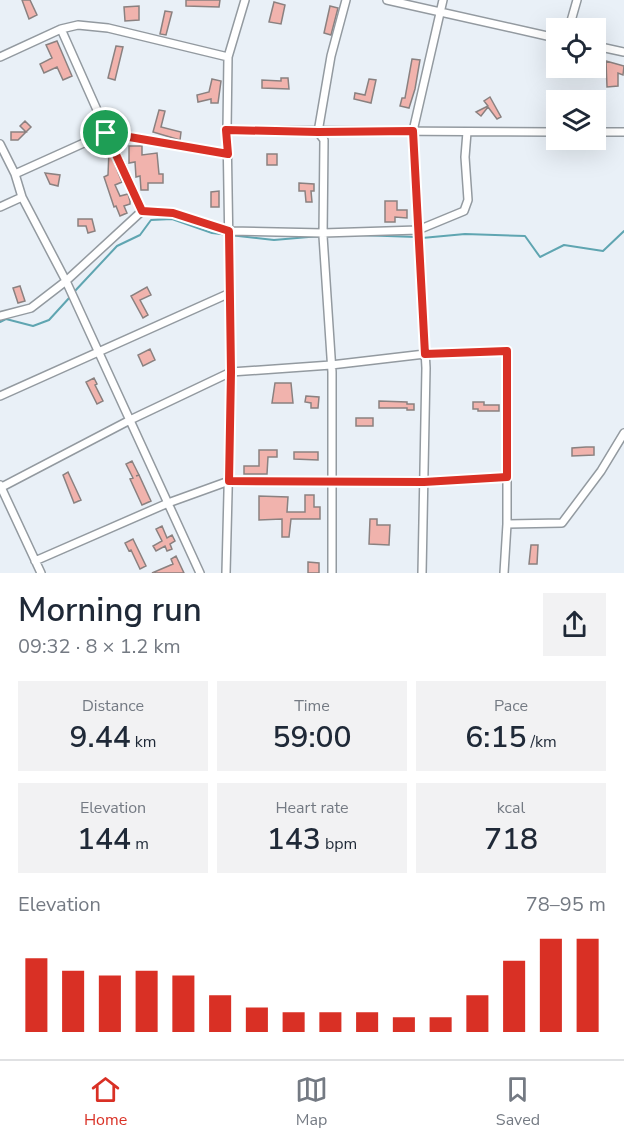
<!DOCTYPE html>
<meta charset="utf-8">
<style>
body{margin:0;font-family:"Nunito Sans",sans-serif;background:#f2f2f3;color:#1f2937;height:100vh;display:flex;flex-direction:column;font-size:22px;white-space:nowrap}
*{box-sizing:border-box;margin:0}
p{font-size:20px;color:#747a83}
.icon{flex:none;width:33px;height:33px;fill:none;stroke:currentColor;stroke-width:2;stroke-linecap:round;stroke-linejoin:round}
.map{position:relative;height:573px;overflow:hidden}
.panel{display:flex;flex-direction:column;background:#fff;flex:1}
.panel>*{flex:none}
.controls{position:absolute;left:546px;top:18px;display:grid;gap:12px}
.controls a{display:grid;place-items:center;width:60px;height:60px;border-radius:0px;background:#fff;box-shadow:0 6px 24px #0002;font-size:30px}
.pin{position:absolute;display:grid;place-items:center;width:51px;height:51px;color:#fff;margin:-26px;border:3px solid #fff;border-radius:50%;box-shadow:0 2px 6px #0007}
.round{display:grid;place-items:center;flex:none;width:63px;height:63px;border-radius:0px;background:#f2f2f3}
.overview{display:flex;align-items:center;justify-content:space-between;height:102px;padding:0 18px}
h1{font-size:33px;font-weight:600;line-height:45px}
.figures{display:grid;grid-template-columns:repeat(3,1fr);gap:9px;height:102px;padding:6px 18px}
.figures div{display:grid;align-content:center;border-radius:0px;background:#f2f2f3;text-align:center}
.figures b{font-size:30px;font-weight:600}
.figures small{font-size:16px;font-weight:400}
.figures p{font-size:16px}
.chart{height:168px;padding:12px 18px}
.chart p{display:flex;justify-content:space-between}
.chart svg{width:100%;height:108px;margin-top:6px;stroke:#d93025;stroke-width:6}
.tabs{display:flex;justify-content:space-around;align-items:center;height:84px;border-top:2px solid #e0e1e3;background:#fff;font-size:16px;color:#747a83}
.tabs a{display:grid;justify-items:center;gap:3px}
.tabs .on{color:#d93025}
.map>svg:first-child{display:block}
</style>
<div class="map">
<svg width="624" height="573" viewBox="0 0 624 573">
<rect width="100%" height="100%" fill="#e9f0f7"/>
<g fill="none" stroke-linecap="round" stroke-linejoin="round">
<path stroke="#5fa5b1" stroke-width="2" d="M359,235l57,2
M422,238l43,-4 60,2 15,21 24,-12 39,6 21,-20
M74,292l43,-46 23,-11 11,-15 21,-1 40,14 62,7 46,-4
M0,322l6,-3 27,7 16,-6 21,-23"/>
</g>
<path fill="#f1b3ad" stroke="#8a8180" stroke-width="1.5" d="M22,0h8l7,15 -8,4z
M186,0h34l-1,7 -33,-1z
M274,2l11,3 -4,19 -12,-2z
M139,6v14l-14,1 -1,-14z
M330,6l8,2 -7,27 -7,-2z
M165,11l7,1 -6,23 -6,-1z
M57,41l15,35 -9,4 -6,-13 -13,6 -4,-9 12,-6 -6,-13z
M116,46l7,1 -8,33 -7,-2z
M412,59l8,1 -5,29 -6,19 -9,-2 2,-8h3z
M606,61l18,5 -1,9 -5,-2v13l-11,1z
M281,78h7l1,11 -27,-1v-8l19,1z
M212,79l9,2 -3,22h-7v-4l-13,3 -1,-7 12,-3z
M369,79l7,1 -5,23 -17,-4 1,-6 10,2z
M490,97l11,20 -4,2 -9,-12 -7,9 -5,-4 12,-6 -4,-5z
M159,110l6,1 -4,16 20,5 -1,8 -27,-8z
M25,121l6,6 -13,13h-7v-8h15l-6,-6z
M129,146h13v9l15,-2 2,21h4v9h-15v7h-7l-1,-14 -4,1 -1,-15 -6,1z
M109,150l13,32 -7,3 5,11 8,-2 2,7v3l-6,2 3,7 -7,3 -4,-10 -2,1 -10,-30 4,-2z
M267,154h10v11h-10z
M45,173l15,2 -2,11 -8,-2z
M299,183l15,1v7h-3l1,11h-6l-1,-11h-6z
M219,191v16h-8v-15z
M385,201h12v9h10v8l-12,-1v5h-10z
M78,219h14l3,12 -7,2 -2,-7h-8z
M20,286l5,15 -7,2 -5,-15z
M147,287l4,8 -11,5 8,15 -5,3 -12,-22z
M150,349l5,11 -12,6 -5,-11z
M94,378l3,6 -2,1 8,16 -6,3 -11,-22z
M275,383h16l2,20h-21z
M306,396l13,1 -1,11h-7v-5l-6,-1z
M379,401l28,1v2h7v6h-7v-2h-28z
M473,402h11v3h15v6h-21v-2h-5z
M356,418h17v8h-17z
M586,447h8v8l-22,1v-8z
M259,450h18v7h-9l-1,17h-23v-8h15z
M294,452h24v8l-24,-1z
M132,461l7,14 -3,1 3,-1 12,26 -9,4 -12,-26 3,-1 -7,-14z
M68,472l13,28 -7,3 -11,-28z
M305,495h9v12h6v12h-29l-2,18h-7v-18l-23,1v-24l29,1 -1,15h18z
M370,519h7v6h13l-1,20 -20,-1z
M162,526l5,12 5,-3 3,6 -5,3 2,5 -5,2 -2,-5 -9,5 -3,-5 9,-5 -6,-12z
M133,539l13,27 -6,3 -9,-19 -2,1 -4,-8z
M531,545h7l-1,19h-8z
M176,556l8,17h-32l21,-9 -2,-5z
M308,562l11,1v10h-11z"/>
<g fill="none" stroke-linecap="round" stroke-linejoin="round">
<defs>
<path id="street" d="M387,0l169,38
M569,28l8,-28
M596,46l28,6
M0,57l61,-28
M227,130l329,2
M596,132h28
M0,144l15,30 7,23 44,84 134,292
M15,174l91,-41 122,21
M0,207l22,-10
M142,211l-81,-182 17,-4 30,3 120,29
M0,316l31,-8 35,-27 76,-70 31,2 56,18 94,2 95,-3 46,-19 4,-11 -3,-43 2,-25
M0,396l230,-103
M0,485l41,88
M0,488l130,-68 101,-48 100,-7 94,-11 82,-3v173l-3,49
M507,524l55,-1 39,-52 23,-38
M35,561l133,-58 61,-22 195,1 83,-5
M226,573l5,-201 -4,-242 1,-73 17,-57
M332,573v-201l-9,-136 1,-96 -6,-8 13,-76 15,-56
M422,573l4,-205 -13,-237 30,-131"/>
</defs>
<use href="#street" stroke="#939aa0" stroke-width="10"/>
<use href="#street" stroke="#fff" stroke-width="7"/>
</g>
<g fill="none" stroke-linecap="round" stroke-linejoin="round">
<defs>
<path id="route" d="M226,130l92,2 95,-1 12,223 82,-3v126l-83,5 -195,-1 2,-109 -2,-141 -56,-18 -31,-2 -36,-78 122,21z"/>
</defs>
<use href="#route" stroke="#fff" stroke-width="12"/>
<use href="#route" stroke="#d93025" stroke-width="8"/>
</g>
</svg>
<div class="controls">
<a><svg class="icon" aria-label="locate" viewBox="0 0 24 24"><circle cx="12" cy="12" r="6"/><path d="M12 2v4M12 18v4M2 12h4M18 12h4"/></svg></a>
<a><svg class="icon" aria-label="layers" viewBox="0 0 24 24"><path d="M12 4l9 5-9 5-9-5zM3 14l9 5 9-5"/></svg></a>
</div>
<div class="pin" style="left:106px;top:133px;background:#1e9e55"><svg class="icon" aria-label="arrive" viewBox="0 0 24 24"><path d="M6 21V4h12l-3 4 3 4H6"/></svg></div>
</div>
<section class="panel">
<div class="overview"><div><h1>Morning run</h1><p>09:32 · 8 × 1.2 km</p></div><a class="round"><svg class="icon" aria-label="share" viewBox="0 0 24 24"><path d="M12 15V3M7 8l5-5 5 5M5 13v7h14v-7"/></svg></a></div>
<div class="figures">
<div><p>Distance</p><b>9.44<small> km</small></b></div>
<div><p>Time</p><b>59:00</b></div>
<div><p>Pace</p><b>6:15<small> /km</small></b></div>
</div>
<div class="figures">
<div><p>Elevation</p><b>144<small> m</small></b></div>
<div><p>Heart rate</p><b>143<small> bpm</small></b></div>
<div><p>kcal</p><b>718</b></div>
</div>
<div class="chart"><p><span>Elevation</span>78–95 m</p>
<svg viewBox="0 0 160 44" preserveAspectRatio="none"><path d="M5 44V14M15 44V19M25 44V21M35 44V19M45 44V21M55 44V29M65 44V34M75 44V36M85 44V36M95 44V36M105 44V38M115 44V38M125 44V29M135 44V15M145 44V6M155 44V6"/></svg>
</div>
</section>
<nav class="tabs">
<a class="on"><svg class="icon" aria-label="home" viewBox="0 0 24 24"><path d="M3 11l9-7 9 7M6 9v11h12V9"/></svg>Home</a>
<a><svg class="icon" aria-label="map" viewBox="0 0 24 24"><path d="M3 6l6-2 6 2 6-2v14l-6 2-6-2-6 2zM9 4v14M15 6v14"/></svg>Map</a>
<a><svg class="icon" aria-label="saved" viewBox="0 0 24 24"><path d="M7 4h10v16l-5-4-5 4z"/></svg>Saved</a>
</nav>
